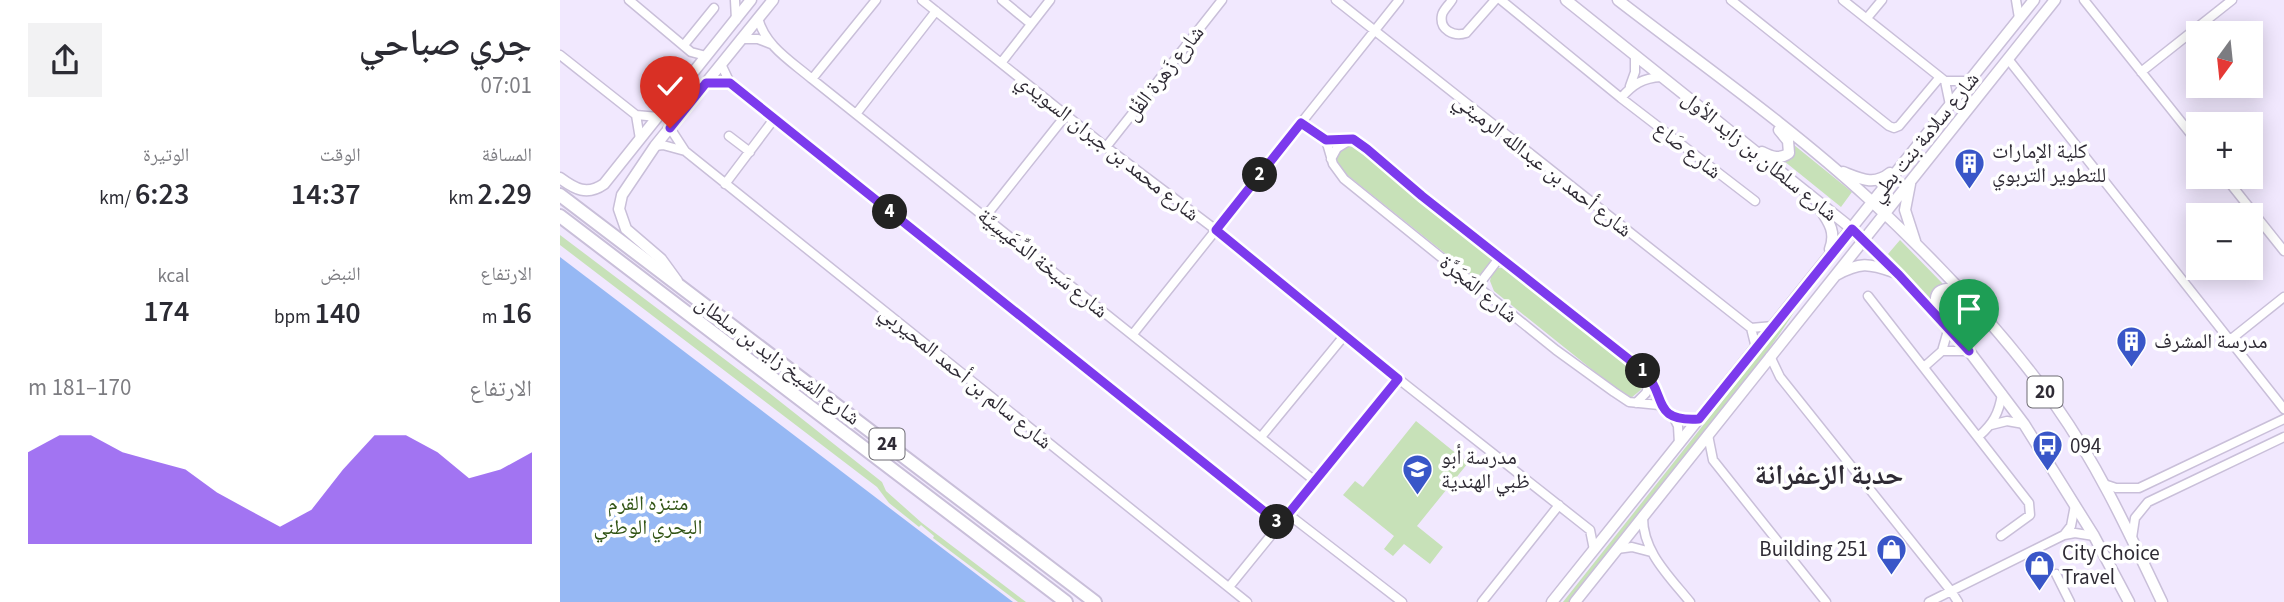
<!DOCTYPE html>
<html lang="ar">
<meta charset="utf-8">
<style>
body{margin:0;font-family:"Source Sans 3","Noto Naskh Arabic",sans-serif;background:#f2f2f3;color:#2b2b33;direction:rtl;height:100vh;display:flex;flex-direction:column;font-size:26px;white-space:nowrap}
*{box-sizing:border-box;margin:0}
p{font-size:23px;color:#7c7c81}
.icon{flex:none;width:38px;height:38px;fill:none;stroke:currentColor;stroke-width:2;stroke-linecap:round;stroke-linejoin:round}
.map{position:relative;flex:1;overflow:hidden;direction:ltr}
.drawer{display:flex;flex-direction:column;background:#fff;width:560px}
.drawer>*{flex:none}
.needle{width:46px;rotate:195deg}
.tools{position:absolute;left:1626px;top:21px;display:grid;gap:14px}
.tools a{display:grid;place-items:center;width:77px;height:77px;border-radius:0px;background:#fff;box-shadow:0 4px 18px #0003;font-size:35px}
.pin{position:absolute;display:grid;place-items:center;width:60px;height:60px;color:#fff;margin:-72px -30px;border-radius:50% 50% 50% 0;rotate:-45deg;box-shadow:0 0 7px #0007}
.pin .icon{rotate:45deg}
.km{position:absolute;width:35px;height:35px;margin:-18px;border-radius:50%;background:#222;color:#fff;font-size:19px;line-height:35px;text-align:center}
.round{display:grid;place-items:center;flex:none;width:74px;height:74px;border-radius:0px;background:#f2f2f3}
.summary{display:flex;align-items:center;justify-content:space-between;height:119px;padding:0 28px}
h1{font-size:38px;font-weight:600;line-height:52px}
.stats{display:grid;grid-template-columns:repeat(3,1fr);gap:10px;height:119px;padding:7px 28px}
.stats div{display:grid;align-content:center}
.stats b{font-size:30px;font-weight:600}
.stats small{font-size:19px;font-weight:400}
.stats p{font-size:19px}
.chart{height:196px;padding:14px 28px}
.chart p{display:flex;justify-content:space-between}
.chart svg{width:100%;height:126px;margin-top:7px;fill:#7c3aed;opacity:.7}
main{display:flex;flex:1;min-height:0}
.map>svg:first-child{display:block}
</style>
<main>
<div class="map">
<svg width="1724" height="602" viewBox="0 0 1724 602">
<rect width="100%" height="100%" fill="#f1e8fe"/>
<path fill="#c7e1b8" d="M1234,145l58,47 -11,15 -57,-46 8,-6z
M798,146l134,110c1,9 -7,15 -14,20l-6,-1 -131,-105 -5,-10 3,-10 6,-3z
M0,235l208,157 114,90 4,9 36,32 104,79h-8l-85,-64 1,-2 -13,-11 -2,2 -30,-24 -12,-16 -317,-242z
M1340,240l45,46 -13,14 -44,-46z
M951,267l134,110c2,10 -7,15 -14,21l-6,-2 -131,-105 -4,-10 2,-9 6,-4z
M1240,303c-68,106 -151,201 -229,299h-8z
M856,421l52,42 -51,63 26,21 -13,17 -26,-20 -11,12 -9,-7 10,-13 -51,-41 12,-14 8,6z"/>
<path fill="#96b8f4" d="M0,257l453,345h-453z"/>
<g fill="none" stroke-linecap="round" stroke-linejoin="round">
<defs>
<path id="minor" d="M69,0l62,52 15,4
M175,0l1,20
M362,0l184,147 110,83 128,106 246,194 4,20
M442,0l29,24
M776,0l415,328 5,20
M892,0c-3,5 -9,10 -10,15 -3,15 12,22 24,18l29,-33
M941,0l120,98 134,103
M1171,0l158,126 5,2 5,-2 41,-49
M1283,0l102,81 5,24
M1456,0l3,18
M1524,0l114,143
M198,18c7,28 33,43 54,61l503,402
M1307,18l15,-18
M181,39h17l13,5
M124,45l30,-37
M0,55l76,60 22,2
M1448,59l276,350
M441,63l49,-63
M161,64l9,19 550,441
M1581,72l91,-72
M252,79l64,-79
M1385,81h24
M1070,86l5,-14v-17
M1061,98c12,-14 22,-20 40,-21
M296,114l80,-103
M76,115l4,24
M741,123l25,17 27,-1 14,10 55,47 223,176 9,13 5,20 15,13 4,8 1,18
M110,128l15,23 562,451
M169,136l21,16
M766,140l7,24 11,15 212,171 58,42 15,10 30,3
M95,146l8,-1 22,6
M546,147l116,-147
M771,159l6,-11 13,-8
M1665,177l59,74
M165,184l49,-65
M425,217l81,-102
M917,287l23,-30
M1308,296l161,207 1,12 -29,21
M1191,328l22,-2
M573,334l266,-334
M1670,340l54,-43
M1382,351h27
M1210,356l10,21 171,214 7,11
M1364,367l18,-16 7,-24
M1076,403l10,-10 5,-14
M1114,418l25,1
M1431,425l16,-4 17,3
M1148,435l5,25 113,142
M1419,436c14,-12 20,-23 23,-42
M701,437l83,-101
M1544,484l12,4h23l145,-69
M728,514l114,88
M1083,516c-1,35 26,60 47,86
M1504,535l7,-9 4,-21
M1572,538l3,-20 13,-16 136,-65
M1057,549l15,-2 19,5
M1496,574l14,28
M669,587l169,-208
M922,602l77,-97
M1369,602l135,-67 11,-2 19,3"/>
<path id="major" d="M1006,0l280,224 53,51 43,45 27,31 55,73 70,112 35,66
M1058,0c83,64 173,127 250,198 68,63 134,132 188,208 43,61 74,129 106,196
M1202,152c10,5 18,8 27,1l-1,-12 -9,-11
M1283,172c18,7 31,14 47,1
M0,178c15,11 27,18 44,6l147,-184
M1350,184l-5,26 10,31
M1260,209c10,14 16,24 10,40
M1276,275c24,-13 32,-12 58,-3
M117,281l-16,-22 -35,-30 -7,-20 3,-14 33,-49 118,-146
M1380,314c-5,-11 -8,-23 7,-25l13,8
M992,602l482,-602
M1015,602l480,-602"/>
<path id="highway" d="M0,195l535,407
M0,216l506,386"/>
</defs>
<use href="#minor" stroke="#c9bfd9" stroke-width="11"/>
<use href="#major" stroke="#c9bfd9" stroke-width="13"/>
<use href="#highway" stroke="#c9bfd9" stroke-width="16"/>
<use href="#minor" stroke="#fff" stroke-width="8"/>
<use href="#major" stroke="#fff" stroke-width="10"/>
<use href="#highway" stroke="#fff" stroke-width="12"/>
</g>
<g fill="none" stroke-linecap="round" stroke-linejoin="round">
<defs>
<path id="route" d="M110,128l36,-45h24l550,441 118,-145 -182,-149 85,-107 25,17 27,-1 14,10 55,47 223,176c22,24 6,50 54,47l153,-190 47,46 70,76"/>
</defs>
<use href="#route" stroke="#fff" stroke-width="14"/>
<use href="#route" stroke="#7c3aed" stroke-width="9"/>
</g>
<defs>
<symbol id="building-pin" viewBox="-11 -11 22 30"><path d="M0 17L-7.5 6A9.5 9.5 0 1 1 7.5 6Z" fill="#3956c8" stroke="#fff"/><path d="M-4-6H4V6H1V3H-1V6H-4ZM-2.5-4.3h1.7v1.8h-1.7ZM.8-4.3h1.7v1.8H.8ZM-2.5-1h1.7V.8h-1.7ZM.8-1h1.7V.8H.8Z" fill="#fff"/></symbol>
<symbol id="bus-pin" viewBox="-11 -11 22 30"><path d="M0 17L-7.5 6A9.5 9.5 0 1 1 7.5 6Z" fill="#3956c8" stroke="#fff"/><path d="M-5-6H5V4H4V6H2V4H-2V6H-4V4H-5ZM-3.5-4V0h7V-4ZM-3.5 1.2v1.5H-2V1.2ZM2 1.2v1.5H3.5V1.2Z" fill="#fff"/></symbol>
<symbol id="school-pin" viewBox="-11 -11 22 30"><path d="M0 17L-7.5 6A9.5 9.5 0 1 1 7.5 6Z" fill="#3956c8" stroke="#fff"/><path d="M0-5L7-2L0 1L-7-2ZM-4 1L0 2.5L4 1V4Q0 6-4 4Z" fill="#fff"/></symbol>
<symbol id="shop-pin" viewBox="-11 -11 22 30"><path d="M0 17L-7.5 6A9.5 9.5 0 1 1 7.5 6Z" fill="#3956c8" stroke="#fff"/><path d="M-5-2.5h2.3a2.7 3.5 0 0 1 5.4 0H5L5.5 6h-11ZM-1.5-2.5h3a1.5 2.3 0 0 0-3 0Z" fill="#fff"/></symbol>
</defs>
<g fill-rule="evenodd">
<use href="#building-pin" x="1392" y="146" width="35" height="47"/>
<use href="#building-pin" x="1554" y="324" width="35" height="47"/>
<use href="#bus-pin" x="1470" y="428" width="35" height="47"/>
<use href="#school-pin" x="840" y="452" width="35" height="47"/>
<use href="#shop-pin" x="1314" y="532" width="35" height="47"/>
<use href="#shop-pin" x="1462" y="548" width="35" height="47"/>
</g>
<g text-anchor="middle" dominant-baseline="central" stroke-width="7" stroke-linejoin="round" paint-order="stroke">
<g fill="#fff" stroke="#6d6b72" stroke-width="2">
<rect x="1467.5" y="376.5" width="35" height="31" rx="5"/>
<rect x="309.5" y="428.5" width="35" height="31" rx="5"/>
</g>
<g font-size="19" font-weight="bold" fill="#2f2b35">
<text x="1485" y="392">20</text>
<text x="327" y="444">24</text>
</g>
<g font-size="21" fill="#2f2b35" stroke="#fff">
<text transform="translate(604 73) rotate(-52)">شارع زَهرة الفُل</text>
<text transform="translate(1364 137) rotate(-51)">شارع سلامة بنت بطي</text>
<text transform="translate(548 147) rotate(38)">شارع محمد بن جبران السويدي</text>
<text transform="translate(1128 150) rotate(38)">شارع صَاع</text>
<text transform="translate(1200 156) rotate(39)">شارع سلطان بن زايد الأول</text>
<text transform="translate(983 165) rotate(38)">شارع أحمد بن عبدالله الرميثي</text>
<text transform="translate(483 263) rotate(39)">شارع سَبخة الدِّعَيسِيَّة</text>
<text transform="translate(919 289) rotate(39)">شارع المَجَرَّة</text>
<text transform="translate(218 360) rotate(37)">شارع الشيخ زايد بن سلطان</text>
<text transform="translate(406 377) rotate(39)">شارع سالم بن أحمد المحيربي</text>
</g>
<g font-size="21" fill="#2f2b35" stroke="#fff" text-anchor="start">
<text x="1432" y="151">كلية الإمارات<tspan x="1432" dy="24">للتطوير التربوي</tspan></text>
<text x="1594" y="341">مدرسة المشرف</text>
<text x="1510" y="446">094</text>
<text x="881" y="457">مدرسة أبو<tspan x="881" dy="24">ظبي الهندية</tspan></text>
<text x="1308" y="549" text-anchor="end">Building 251</text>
<text x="1502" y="553">City Choice<tspan x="1502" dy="24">Travel</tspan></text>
</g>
<g font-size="21" fill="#315415" stroke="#fff">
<text x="88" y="503">متنزه القرم<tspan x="88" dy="24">البحري الوطني</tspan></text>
</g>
<g font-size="28" font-weight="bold" fill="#2f2b35" stroke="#fff">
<text x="1269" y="475">حدبة الزعفرانة</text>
</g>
</g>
</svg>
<div class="tools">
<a><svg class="needle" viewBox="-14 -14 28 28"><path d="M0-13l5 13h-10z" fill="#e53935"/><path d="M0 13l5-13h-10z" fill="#7c7c81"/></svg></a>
<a>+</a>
<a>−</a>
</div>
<div class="pin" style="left:1409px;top:351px;background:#1e9e55"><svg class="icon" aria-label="arrive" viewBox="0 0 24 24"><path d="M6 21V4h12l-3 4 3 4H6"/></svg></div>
<div class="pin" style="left:110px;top:128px;background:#d93025"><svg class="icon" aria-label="check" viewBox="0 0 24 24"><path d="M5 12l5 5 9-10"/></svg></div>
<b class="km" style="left:1083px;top:371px">1</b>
<b class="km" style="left:700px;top:175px">2</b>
<b class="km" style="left:717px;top:522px">3</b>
<b class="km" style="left:330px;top:212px">4</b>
</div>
<section class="drawer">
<div class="summary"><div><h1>جري صباحي</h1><p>07:01</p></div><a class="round"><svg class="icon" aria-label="share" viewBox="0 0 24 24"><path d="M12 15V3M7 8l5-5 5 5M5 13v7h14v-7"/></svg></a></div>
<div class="stats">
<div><p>المسافة</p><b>2.29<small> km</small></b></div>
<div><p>الوقت</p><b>14:37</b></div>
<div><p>الوتيرة</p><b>6:23<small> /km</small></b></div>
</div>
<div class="stats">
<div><p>الارتفاع</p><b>16<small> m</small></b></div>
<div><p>النبض</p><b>140<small> bpm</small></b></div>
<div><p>kcal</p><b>174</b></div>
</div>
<div class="chart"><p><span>الارتفاع</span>170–181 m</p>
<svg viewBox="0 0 160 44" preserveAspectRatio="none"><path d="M0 44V12L10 6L20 6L30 12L40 15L50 18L60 26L70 32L80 38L90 32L100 18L110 6L120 6L130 12L140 21L150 18L160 12V44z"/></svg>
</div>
</section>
</main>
